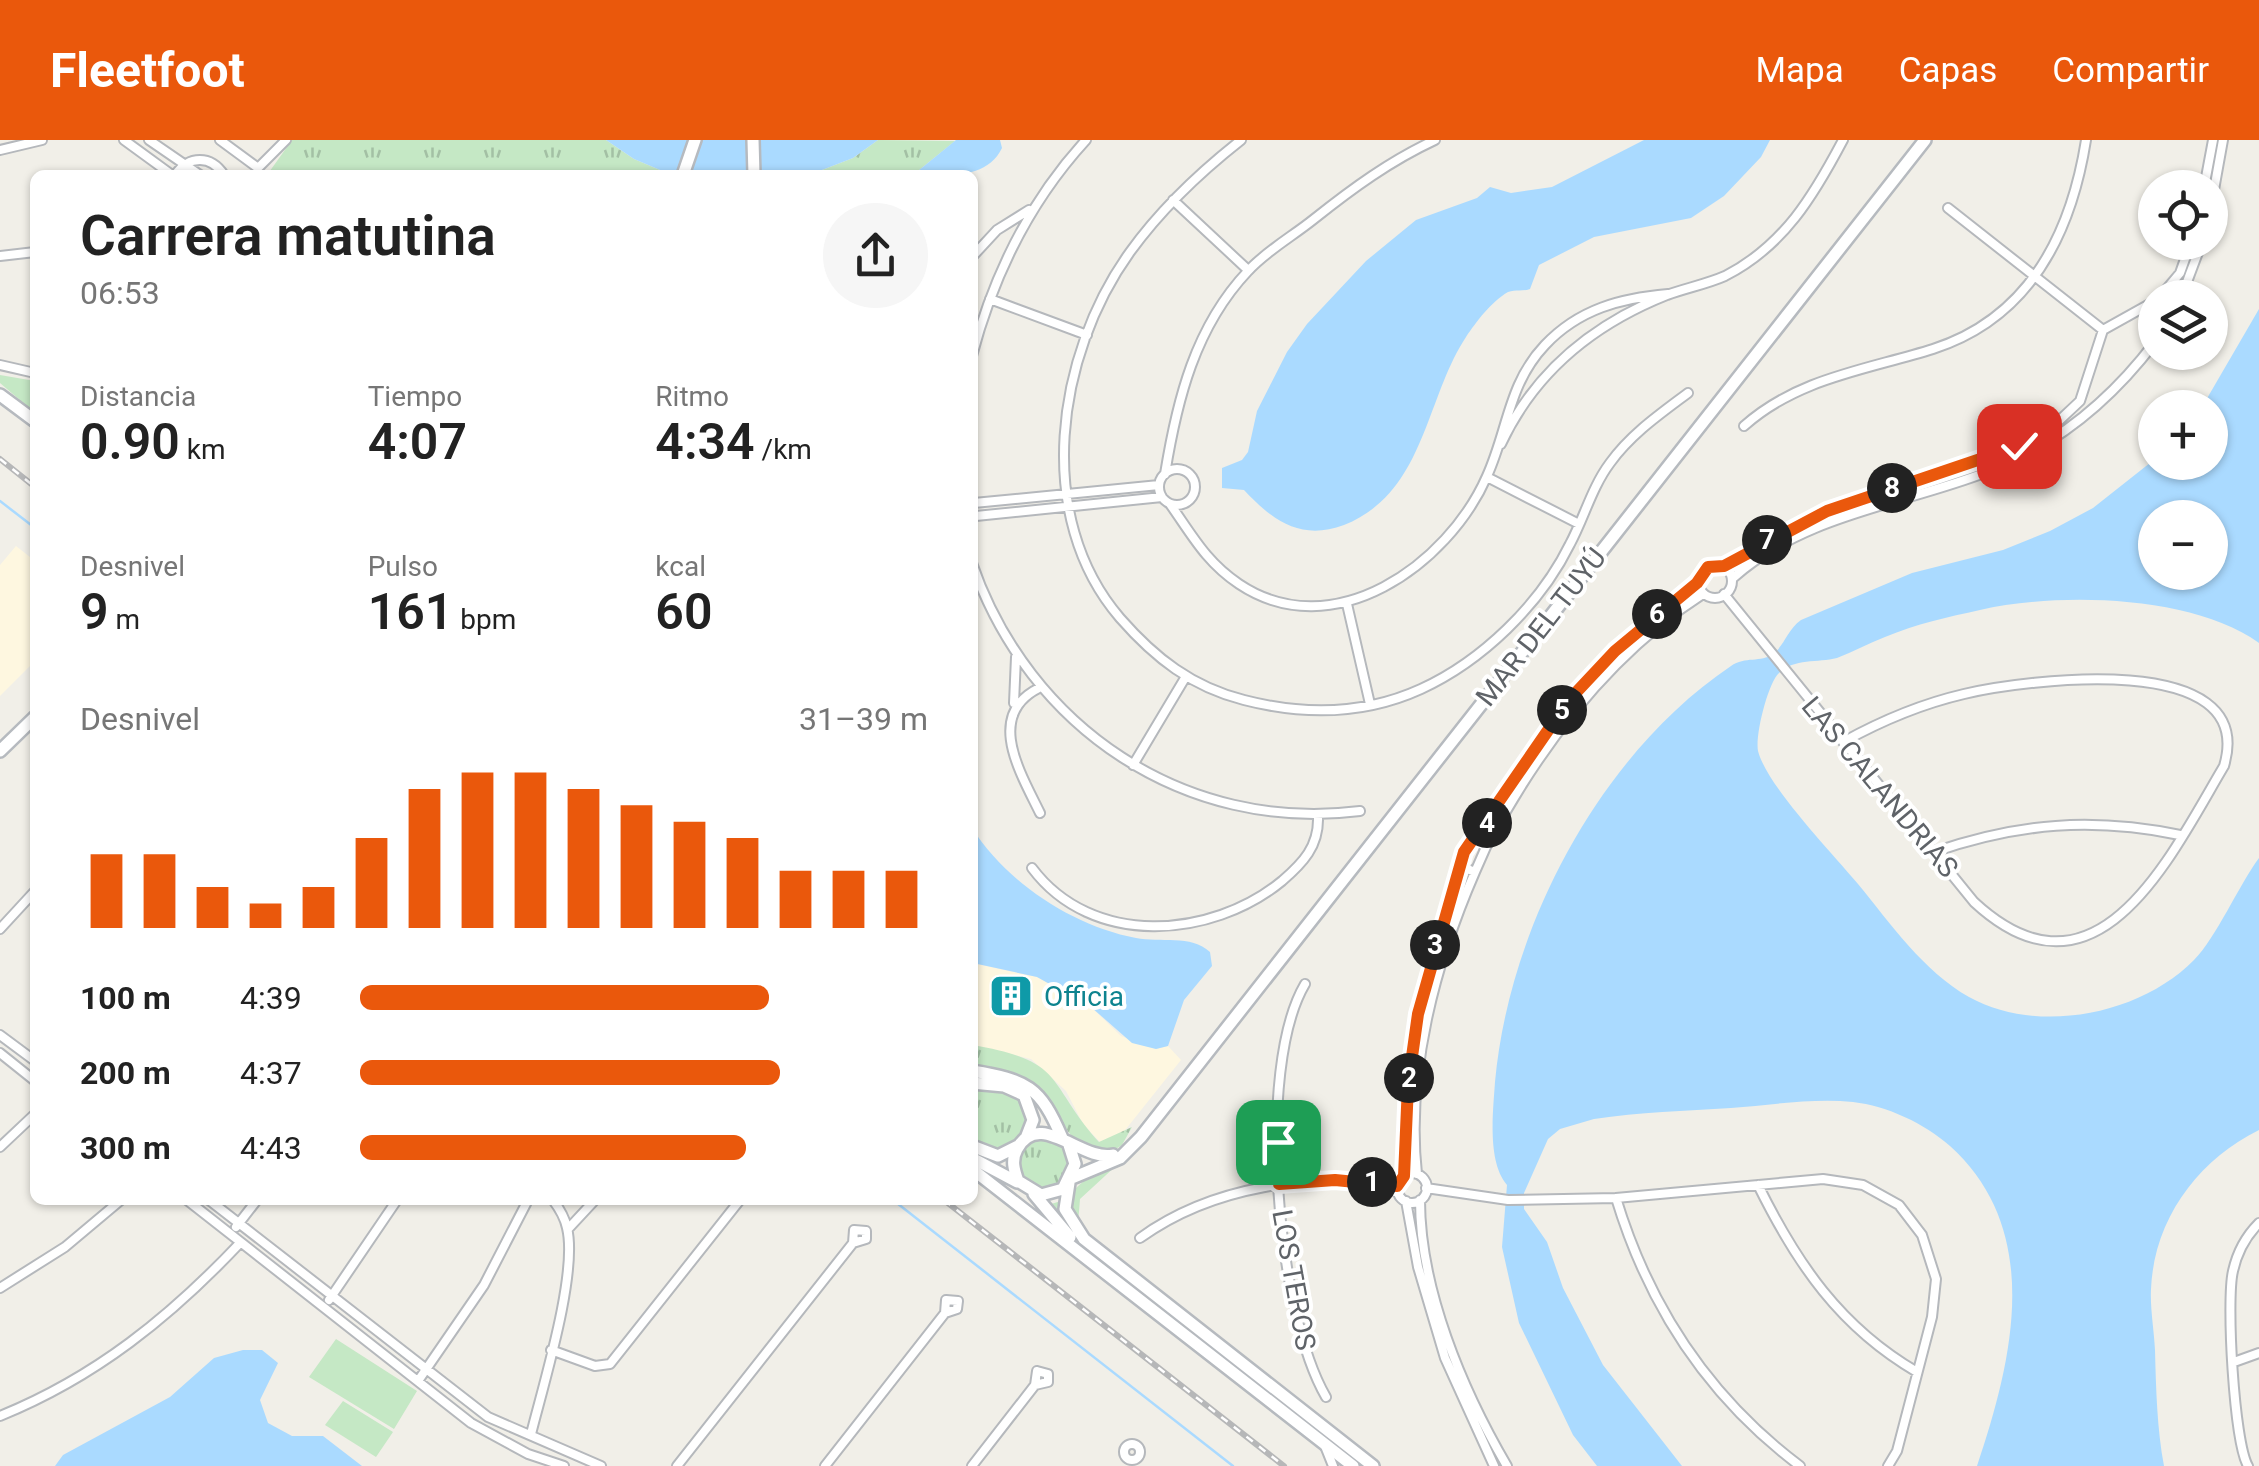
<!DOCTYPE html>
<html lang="es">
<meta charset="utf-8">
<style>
body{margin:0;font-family:Roboto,sans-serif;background:#f6f6f6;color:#222;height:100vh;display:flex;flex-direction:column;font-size:38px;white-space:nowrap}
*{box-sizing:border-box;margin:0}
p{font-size:32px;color:#767676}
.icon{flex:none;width:55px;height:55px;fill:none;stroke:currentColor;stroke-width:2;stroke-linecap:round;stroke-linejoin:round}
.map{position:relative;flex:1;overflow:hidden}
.sheet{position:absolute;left:30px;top:30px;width:948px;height:1035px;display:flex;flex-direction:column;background:#fff;border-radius:15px;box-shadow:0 2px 8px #0004}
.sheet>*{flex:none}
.controls{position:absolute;left:2138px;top:30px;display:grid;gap:20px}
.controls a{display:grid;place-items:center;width:90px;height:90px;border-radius:50%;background:#fff;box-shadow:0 2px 8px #0004;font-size:50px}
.pin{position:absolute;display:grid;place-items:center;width:85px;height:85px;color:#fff;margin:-42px;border-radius:20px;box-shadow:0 5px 15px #0006}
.km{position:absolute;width:50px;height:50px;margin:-25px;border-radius:50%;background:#222;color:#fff;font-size:28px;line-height:50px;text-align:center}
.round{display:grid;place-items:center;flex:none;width:105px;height:105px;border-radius:52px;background:#f6f6f6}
.head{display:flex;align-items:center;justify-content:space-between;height:170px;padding:0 50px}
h1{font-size:55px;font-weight:600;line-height:75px}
.metrics{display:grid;grid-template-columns:repeat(3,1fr);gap:15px;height:170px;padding:10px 50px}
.metrics div{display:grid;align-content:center}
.metrics b{font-size:50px;font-weight:600}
.metrics small{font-size:28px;font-weight:400}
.metrics p{font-size:28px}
.chart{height:280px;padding:20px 50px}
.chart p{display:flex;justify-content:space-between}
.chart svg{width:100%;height:180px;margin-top:10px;stroke:#ea580c;stroke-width:6}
ul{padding:0 50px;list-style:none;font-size:32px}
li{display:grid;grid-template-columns:160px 120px 1fr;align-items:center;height:75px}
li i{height:25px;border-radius:12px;background:#ea580c}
header{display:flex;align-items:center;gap:60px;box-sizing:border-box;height:140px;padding:0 50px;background:#ea580c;color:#fff}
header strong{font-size:48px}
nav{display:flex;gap:55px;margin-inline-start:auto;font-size:35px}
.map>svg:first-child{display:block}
</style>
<header>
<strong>Fleetfoot</strong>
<nav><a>Mapa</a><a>Capas</a><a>Compartir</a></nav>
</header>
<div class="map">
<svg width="2259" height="1326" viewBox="0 0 2259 1326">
<defs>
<pattern id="grass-tufts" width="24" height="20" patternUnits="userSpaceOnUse" patternTransform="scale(2.5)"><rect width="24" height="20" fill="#c5e8c5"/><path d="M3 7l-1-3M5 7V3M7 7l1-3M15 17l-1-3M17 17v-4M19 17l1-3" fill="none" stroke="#a3c0a4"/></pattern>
</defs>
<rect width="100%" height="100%" fill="#f1efe8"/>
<path fill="#fef7e0" d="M16,406l19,15v100l-35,35v-131z
M972,823l65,14 54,30 30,29 35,13 12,-3 13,14 -59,74 -22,8 -17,-18 -17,-33 -35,-32 -58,-14z"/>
<path fill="url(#grass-tufts)" d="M292,0h314l28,19 38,16h-405z
M878,0l77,1 -42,34h-104l44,-17z
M0,235l35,6v32l-35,-30z
M972,905c95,16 73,36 127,97l33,-15 -10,18 -12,8c-55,-6 -41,-44 -77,-70 -16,-12 -41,-13 -60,-16z
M972,949c36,3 47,-1 58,37 -21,23 -29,29 -57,15z
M1019 1023a25 25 0 1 1 50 0a25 25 0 1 1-50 0Z
M1118,1024l-38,35 -2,25c-27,-33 16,-50 40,-60z
M1061,1061l3,18 18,27 282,220 -271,-208 -18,-17 -24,-37z"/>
<path fill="#c5e8c5" d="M336,1199l81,52 -23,38 -85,-52z
M343,1261l50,31 -17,25 -51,-32z"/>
<path fill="#aadaff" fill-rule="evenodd" d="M606,0h272l-25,18 -44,17h-137l-38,-16z
M956,0h44l2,8c-16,33 -58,27 -89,27z
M1644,0h126l-9,17 -37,39 -33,22 -97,19 -55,28 -9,24c-8,3 -14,0 -22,3 -16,9 -32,30 -42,45 -41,62 -41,156 -122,188 -43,16 -71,-4 -100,-35l-22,-2v-20l20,-8 6,-8 9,-41 30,-59 20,-28 59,-63 50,-41 61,-22 13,-11 21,6 41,-6z
M2259,169v334c-66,-48 -201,-51 -279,-33 -32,7 -64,14 -95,27 -16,6 -32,15 -48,21 -19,5 -43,0 -58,15 -11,10 -24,62 -21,78 9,35 75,103 100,133 33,40 65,87 111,113 68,38 171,18 225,-37 22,-22 45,-75 65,-102v272c-61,30 -105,89 -108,159 -1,19 3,41 4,61 1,38 2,79 9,116h-187c36,-107 67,-235 -27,-320 -26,-23 -63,-40 -97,-44 -40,-4 -82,3 -122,6 -45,3 -92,4 -137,11l-34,10 -12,10 -24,54v16l23,33 16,46 40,77 79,101h-85l-24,-31 -54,-112 -17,-76 5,-62c-20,-23 -14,-73 -12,-103 14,-155 105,-328 236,-416 14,-10 30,-3 42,-12 12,-9 14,-24 28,-34l111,-47 91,-23 47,-19 43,-23 62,-49 55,3v-54l-8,-1zM2155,378h55v54h-55z
M972,688c35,55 101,98 164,110 24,5 55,-4 74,14l2,14 -28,34 -16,46 -12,3 -24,-6 -41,-36 -54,-30 -64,-14z
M243,1210h19l16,13 -18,37 8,23 24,13h31l39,30h-307l8,-11 107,-58 44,-39z"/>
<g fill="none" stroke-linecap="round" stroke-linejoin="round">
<path stroke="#aadaff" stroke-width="2.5" d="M0,361l35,27
M893,1060l340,266"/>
<defs>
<path id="street" d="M124,0l48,35
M149,0l51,35
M220,0l38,28 28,-28
M1241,0c-42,33 -80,69 -111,112 -74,103 -97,265 -10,366 35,40 72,69 124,82 58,15 120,15 177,-11 61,-28 119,-84 149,-145 14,-26 22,-57 40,-81 21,-29 50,-49 78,-70
M0,10l42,-10
M175,35c14,-20 36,-20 49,0
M2204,48l9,-48
M1173,60l75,70
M1948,68l155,122
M2210,72l13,-72
M0,116l35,-4
M972,117l25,-27 32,-20
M2159,158l21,-25 11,-31
M2181,158l21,-56
M990,159l97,36
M972,216c21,-79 58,-155 114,-216
M0,225l35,8
M1744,286c54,-48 122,-56 189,-77 96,-31 138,-115 153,-209
M1501,304c34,-73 93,-120 166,-149 19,-7 40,-11 58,-19 59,-30 89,-81 118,-136
M1159 347a18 18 0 1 1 36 0a18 18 0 1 1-36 0Z
M1165,334c12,-74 30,-147 83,-203 18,-20 45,-35 66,-52 39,-31 76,-58 121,-79
M1487,337l92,47
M974,363l185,-18
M1170,364c22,31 36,58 69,80 94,63 209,-19 248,-108 21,-46 21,-92 58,-131 34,-36 76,-47 123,-51
M976,376l186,-19
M972,423c57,165 213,270 388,248
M1698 441a17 17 0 1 1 34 0a17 17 0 1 1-34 0Z
M1724,425l103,-54 158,-51 62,-28 33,-31 23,-71 52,-29
M1733,438c72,-64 169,-73 254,-106 69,-26 124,-72 168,-130
M1724,454l250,308c123,114 197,-47 250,-136 35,-118 -200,-86 -260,-72 -43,10 -83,27 -121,48
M1347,464l23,100
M1039,548c-54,27 -19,84 1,125
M1014,563l2,-46
M1133,625l52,-87
M1475,701l94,-141 46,-49 82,-68
M1486,707c52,-98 122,-192 217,-253
M1934,712c85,-29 158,-35 246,-17
M1032,728c60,80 179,71 250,13 21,-18 37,-35 36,-64
M0,789l35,-38
M1305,844c-50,85 -28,329 21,413
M0,895l35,26
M0,913l35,28
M0,1007l35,-33
M1397 1048a15 15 0 1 1 30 0a15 15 0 1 1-30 0Z
M1417,1034c-11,-101 18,-210 58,-302
M1404,1035l4,-90 10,-71 47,-162 10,-11 11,6 -11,25 -13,-5
M1758,1045c39,79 82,142 159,187
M1426,1048l82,12 108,-2c33,109 92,199 184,268
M1616,1058l207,-19 40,6 36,20 23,30 14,44 -4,38 -35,134 -9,15
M187,1060l284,223 57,31 36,12
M209,1060l279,217 113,49
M1420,1060c0,89 42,189 87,266
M1406,1061l12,66 27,91 49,108
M236,1087l21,-27
M568,1089l27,-29
M1140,1098c72,-52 171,-66 257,-52
M0,1148l65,-41 56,-47
M329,1160l68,-100
M551,1210l44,16 15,-2 130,-164
M2234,1222l25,-9
M418,1241l66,-96 44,-85
M0,1276c96,-39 170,-99 240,-173
M531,1294c12,-48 47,-161 36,-206 -2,-10 -8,-20 -14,-28
M1124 1312a8 8 0 1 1 16 0a8 8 0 1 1-16 0Z
M1325,1306l8,20
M677,1326l176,-223 1,-13 12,1v8l-13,4
M825,1326l120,-153 1,-13 12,1 -1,8 -12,4
M972,1326l63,-81 2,-14 11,3v8l-13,3
M2248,1326c-14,-24 -22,-166 -15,-195 4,-18 13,-35 26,-48"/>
<path id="secondary" d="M753,0l1,35
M683,35l12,-35
M0,255l35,26
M0,611l35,-34
M972,931c55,9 68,15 90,67
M972,943l32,3 20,9 9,25 -7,18
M1069,1005l6,19 -12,25 -22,6 -23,-14c-4,-11 -7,-21 -1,-32 22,-41 65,13 96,6
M972,1006l26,10 20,-10
M972,1018l45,24
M972,1029l381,297
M1072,1038l48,-20 21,-21 784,-997
M1069,1043l-4,26 19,30 289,227
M1034,1054l36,43"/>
</defs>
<use href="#street" stroke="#b5b8bc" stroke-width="12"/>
<use href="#secondary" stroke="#b6babf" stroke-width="16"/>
<use href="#street" stroke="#fff" stroke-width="8"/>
<use href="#secondary" stroke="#fff" stroke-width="11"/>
<defs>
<path id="rail" d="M0,319l35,28
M944,1060l340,266"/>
</defs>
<use href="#rail" stroke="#b6b7b8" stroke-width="6"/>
<use href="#rail" stroke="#fff" stroke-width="2.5" stroke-dasharray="8" stroke-linecap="butt"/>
</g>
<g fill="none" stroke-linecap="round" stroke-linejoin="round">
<defs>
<path id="route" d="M1278,1002l1,42 56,-4 62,6 7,-10 4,-91 10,-71 46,-162 105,-152 46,-49 82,-68 11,-16 16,-1 103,-55 192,-65"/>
</defs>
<use href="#route" stroke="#fff" stroke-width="20"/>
<use href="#route" stroke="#ea580c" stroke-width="12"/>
</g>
<defs>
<symbol id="building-square" viewBox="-11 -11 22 22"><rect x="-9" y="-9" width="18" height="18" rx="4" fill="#0f9aa8" stroke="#fff"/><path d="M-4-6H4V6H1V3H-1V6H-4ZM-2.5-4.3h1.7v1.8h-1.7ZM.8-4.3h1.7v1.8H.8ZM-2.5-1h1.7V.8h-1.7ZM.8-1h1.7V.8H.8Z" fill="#fff"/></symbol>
</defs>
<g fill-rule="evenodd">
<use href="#building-square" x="986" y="831" width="50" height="50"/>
</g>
<g text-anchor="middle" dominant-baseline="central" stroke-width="8" stroke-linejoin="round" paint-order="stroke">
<g font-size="28" fill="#5f6368" stroke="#fff">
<text transform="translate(1541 487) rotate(-52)">MAR DEL TUYÚ</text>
<text transform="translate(1880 647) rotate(50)">LAS CALANDRIAS</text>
<text transform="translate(1294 1140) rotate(80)">LOS TEROS</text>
</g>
<g font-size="28" fill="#0d838f" stroke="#fff" text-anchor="start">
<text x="1044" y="856">Officia</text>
</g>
</g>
</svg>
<div class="controls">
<a><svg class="icon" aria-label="locate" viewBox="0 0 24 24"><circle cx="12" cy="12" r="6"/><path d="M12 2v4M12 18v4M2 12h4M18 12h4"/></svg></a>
<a><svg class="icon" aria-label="layers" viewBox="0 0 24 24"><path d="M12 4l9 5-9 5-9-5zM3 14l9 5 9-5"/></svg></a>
<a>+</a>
<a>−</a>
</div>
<div class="pin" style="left:1278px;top:1002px;background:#1e9e55"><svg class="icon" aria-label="arrive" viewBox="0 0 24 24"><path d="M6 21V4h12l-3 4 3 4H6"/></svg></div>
<div class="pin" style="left:2019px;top:306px;background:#d93025"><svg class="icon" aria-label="check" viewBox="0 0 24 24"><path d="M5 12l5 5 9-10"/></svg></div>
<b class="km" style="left:1372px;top:1042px">1</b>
<b class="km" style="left:1409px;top:938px">2</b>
<b class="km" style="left:1435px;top:805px">3</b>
<b class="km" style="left:1487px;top:683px">4</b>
<b class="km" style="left:1562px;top:570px">5</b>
<b class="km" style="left:1657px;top:474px">6</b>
<b class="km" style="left:1767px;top:400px">7</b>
<b class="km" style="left:1892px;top:348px">8</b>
<section class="sheet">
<div class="head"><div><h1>Carrera matutina</h1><p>06:53</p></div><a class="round"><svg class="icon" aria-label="share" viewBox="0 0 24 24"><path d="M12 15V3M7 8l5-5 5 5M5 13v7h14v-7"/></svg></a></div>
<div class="metrics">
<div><p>Distancia</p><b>0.90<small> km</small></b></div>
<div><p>Tiempo</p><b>4:07</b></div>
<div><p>Ritmo</p><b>4:34<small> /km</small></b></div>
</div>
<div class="metrics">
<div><p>Desnivel</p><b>9<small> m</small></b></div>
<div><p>Pulso</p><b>161<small> bpm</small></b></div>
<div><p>kcal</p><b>60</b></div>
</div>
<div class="chart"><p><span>Desnivel</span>31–39 m</p>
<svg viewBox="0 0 160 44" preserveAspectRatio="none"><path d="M5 44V26M15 44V26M25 44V34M35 44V38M45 44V34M55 44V22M65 44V10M75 44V6M85 44V6M95 44V10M105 44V14M115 44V18M125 44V22M135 44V30M145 44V30M155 44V30"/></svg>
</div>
<ul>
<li><b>100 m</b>4:39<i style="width:72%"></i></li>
<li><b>200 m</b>4:37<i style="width:74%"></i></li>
<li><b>300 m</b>4:43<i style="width:68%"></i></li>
</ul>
</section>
</div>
